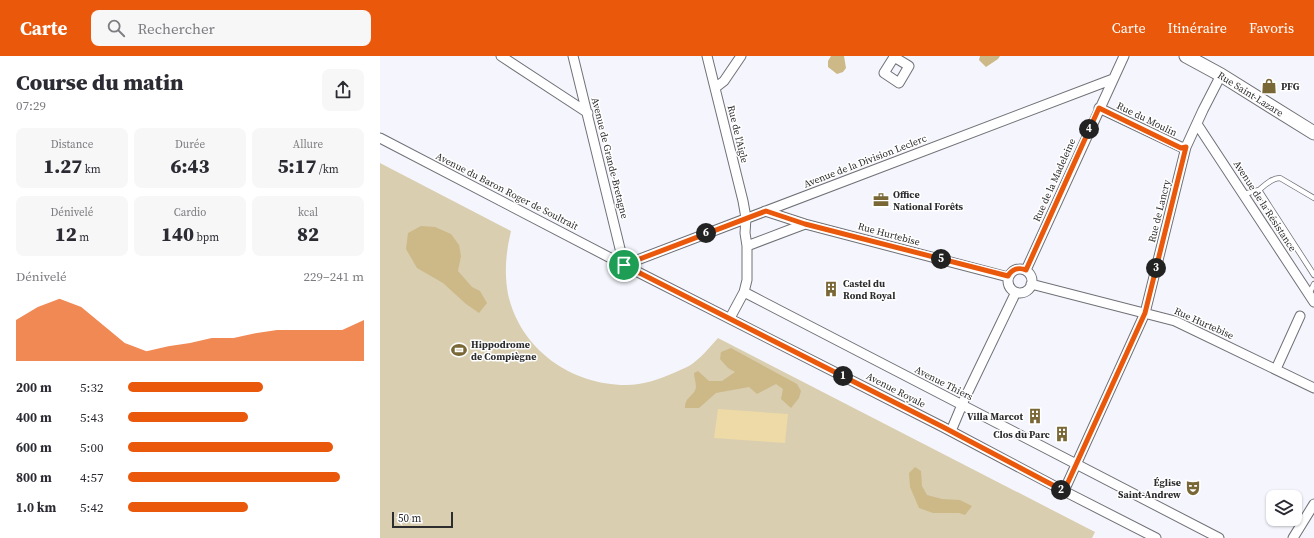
<!DOCTYPE html>
<html lang="fr">
<meta charset="utf-8">
<style>
body{margin:0;font-family:"Source Serif 4",serif;background:#f7f7f7;color:#2b2b33;height:100vh;display:flex;flex-direction:column;font-size:15px;white-space:nowrap}
*{box-sizing:border-box;margin:0}
p{font-size:13px;color:#7c7c81}
.icon{flex:none;width:22px;height:22px;fill:none;stroke:currentColor;stroke-width:2;stroke-linecap:round;stroke-linejoin:round}
.map{position:relative;flex:1;overflow:hidden}
.side{display:flex;flex-direction:column;background:#fff;width:380px}
.side>*{flex:none}
.tools{position:absolute;left:886px;top:434px;display:grid;gap:8px}
.tools a{display:grid;place-items:center;width:36px;height:36px;border-radius:8px;background:#fff;box-shadow:0 1px 3px #0004;font-size:20px}
.scale{position:absolute;left:12px;bottom:10px;width:61px;box-sizing:border-box;padding-left:4px;border:2px solid #2d2d2f;border-top:0;font-size:11px;line-height:14px;white-space:nowrap;color:#2d2d2f;-webkit-text-stroke:3px #fff;paint-order:stroke}
.pin{position:absolute;display:grid;place-items:center;width:34px;height:34px;color:#fff;margin:-17px;border:2px solid #fff;border-radius:50%;box-shadow:0 1px 4px #0007}
.km{position:absolute;width:20px;height:20px;margin:-10px;border-radius:50%;background:#222;color:#fff;font-size:11px;line-height:20px;text-align:center}
.round{display:grid;place-items:center;flex:none;width:42px;height:42px;border-radius:8px;background:#f7f7f7}
.headline{display:flex;align-items:center;justify-content:space-between;height:68px;padding:0 16px}
h1{font-size:22px;font-weight:800;line-height:30px}
.metrics{display:grid;grid-template-columns:repeat(3,1fr);gap:6px;height:68px;padding:4px 16px}
.metrics div{display:grid;align-content:center;border-radius:8px;background:#f7f7f7;text-align:center}
.metrics b{font-size:20px;font-weight:800}
.metrics small{font-size:11px;font-weight:400}
.metrics p{font-size:11px}
.chart{height:112px;padding:8px 16px}
.chart p{display:flex;justify-content:space-between}
.chart svg{width:100%;height:72px;margin-top:4px;fill:#ea580c;opacity:.7}
ul{padding:0 16px;list-style:none;font-size:13px}
li{display:grid;grid-template-columns:64px 48px 1fr;align-items:center;height:30px}
li i{height:10px;border-radius:5px;background:#ea580c}
header{display:flex;align-items:center;gap:24px;box-sizing:border-box;height:56px;padding:0 20px;background:#ea580c;color:#fff}
header strong{font-size:19px}
nav{display:flex;gap:22px;margin-inline-start:auto;font-size:14px}
.search{width:280px;height:36px;background:#f7f7f7;display:flex;align-items:center;gap:10px;box-sizing:border-box;padding:0 14px;border-radius:8px;color:#7c7c81;font-size:15px}
main{display:flex;flex:1;min-height:0}
.map>svg:first-child{display:block}
</style>
<header>
<strong>Carte</strong>
<div class="search"><svg class="icon" aria-label="search" viewBox="0 0 24 24"><circle cx="10" cy="10" r="6"/><path d="M15 15l6 6"/></svg>Rechercher</div>
<nav><a>Carte</a><a>Itinéraire</a><a>Favoris</a></nav>
</header>
<main>
<section class="side">
<div class="headline"><div><h1>Course du matin</h1><p>07:29</p></div><a class="round"><svg class="icon" aria-label="share" viewBox="0 0 24 24"><path d="M12 15V3M7 8l5-5 5 5M5 13v7h14v-7"/></svg></a></div>
<div class="metrics">
<div><p>Distance</p><b>1.27<small> km</small></b></div>
<div><p>Durée</p><b>6:43</b></div>
<div><p>Allure</p><b>5:17<small> /km</small></b></div>
</div>
<div class="metrics">
<div><p>Dénivelé</p><b>12<small> m</small></b></div>
<div><p>Cardio</p><b>140<small> bpm</small></b></div>
<div><p>kcal</p><b>82</b></div>
</div>
<div class="chart"><p><span>Dénivelé</span>229–241 m</p>
<svg viewBox="0 0 160 44" preserveAspectRatio="none"><path d="M0 44V19L10 11L20 6L30 11L40 22L50 33L60 38L70 35L80 33L90 30L100 30L110 27L120 25L130 25L140 25L150 25L160 19V44z"/></svg>
</div>
<ul>
<li><b>200 m</b>5:32<i style="width:57%"></i></li>
<li><b>400 m</b>5:43<i style="width:51%"></i></li>
<li><b>600 m</b>5:00<i style="width:87%"></i></li>
<li><b>800 m</b>4:57<i style="width:90%"></i></li>
<li><b>1.0 km</b>5:42<i style="width:51%"></i></li>
</ul>
</section>
<div class="map">
<svg width="934" height="482" viewBox="0 0 934 482">
<rect width="100%" height="100%" fill="#f5f6fd"/>
<path fill="#d9ceb0" d="M0,107l131,68c-5,21 -7,41 -3,63 12,55 63,91 118,91 17,0 34,-6 50,-13 4,-2 9,-4 13,-6 10,-6 21,-19 29,-28l377,194 -3,6h-712z"/>
<path fill="#ccb987" d="M451,0h13l2,12 -3,4 -6,2 -9,-7v-6z
M600,0h20l-2,3 -12,8 -7,-7z
M41,170l14,1 16,7 8,11 2,11 -3,15 14,16 8,4 7,12 -8,10 -13,-9 -23,-21 -26,-15 -11,-19 2,-16z
M351,292l66,36 4,7 -2,7 -8,10 -10,-9 2,-10 -7,-5 -19,10 -8,-7 -33,6 -17,15h-14c0,-12 10,-12 11,-21 0,-4 -2,-10 -2,-14l4,-2 11,10h13l13,-9 -7,-4 -8,-9 1,-7z
M535,411l6,4 1,15 5,9 15,4 18,1 12,6 -7,9 -6,-2h-26l-14,-5 -9,-21 -1,-14z"/>
<path fill="#eddaa7" d="M338,353l70,5 -3,29 -71,-5z"/>
<g fill="none" stroke-linecap="round" stroke-linejoin="round">
<defs>
<path id="service" d="M879,134c6,-5 13,-12 21,-12l34,20
M864,138l15,-4 55,85
M929,238l5,-10"/>
<path id="minor" d="M121,0l87,57
M193,0l51,209
M327,0l36,145 3,17 -1,15 2,13v34l-3,12 -14,26
M514,1l15,9 -10,17 -15,-10z
M335,32l9,-7 17,-25
M719,52l82,39h5
M817,68l117,178
M0,82l244,127 319,162 121,64 92,47
M385,155l40,13 203,53
M367,190l58,-22
M244,209l489,-186
M628 225a12 12 0 1 1 24 0a12 12 0 1 1-24 0Z
M646,214l98,-214
M651,228l144,37 139,67
M364,236l475,246
M896,313l24,-53
M571,375l13,-31 52,-108
M684,435l81,-178 41,-166 17,-37 18,-35
M913,482l21,-34"/>
<g id="secondary">
<path id="s1" d="M806,0l35,19 93,58"/>
</g>
</defs>
<use href="#service" stroke="#707177" stroke-width="6"/>
<use href="#minor" stroke="#707177" stroke-width="11"/>
<use href="#secondary" stroke="#707177" stroke-width="15"/>
<use href="#service" stroke="#fff" stroke-width="4.5"/>
<use href="#minor" stroke="#fff" stroke-width="9"/>
<use href="#secondary" stroke="#fff" stroke-width="13"/>
</g>
<g fill="none" stroke-linecap="round" stroke-linejoin="round">
<defs>
<path id="route" d="M719,52l82,40 5,-1 -41,166 -81,178 -121,-64 -319,-162 142,-54 39,13 203,52c4,-7 11,-9 18,-6z"/>
</defs>
<use href="#route" stroke="#fff" stroke-width="8"/>
<use href="#route" stroke="#ea580c" stroke-width="5"/>
</g>
<defs>
<symbol id="shop-bare" viewBox="-9 -9 18 18"><path d="M-5-2.5h2.3a2.7 3.5 0 0 1 5.4 0H5L5.5 6h-11ZM-1.5-2.5h3a1.5 2.3 0 0 0-3 0Z" fill="#796735" stroke="#fff" stroke-width="2.5" paint-order="stroke"/></symbol>
<symbol id="office-bare" viewBox="-9 -9 18 18"><path d="M-6-3h4V-5.5h4V-3h4V5H-6ZM-1-4.5V-3h2v-1.5ZM-6 0V1H6V0Z" fill="#796735" stroke="#fff" stroke-width="2.5" paint-order="stroke"/></symbol>
<symbol id="building-bare" viewBox="-9 -9 18 18"><path d="M-4-6H4V6H1V3H-1V6H-4ZM-2.5-4.3h1.7v1.8h-1.7ZM.8-4.3h1.7v1.8H.8ZM-2.5-1h1.7V.8h-1.7ZM.8-1h1.7V.8H.8Z" fill="#796735" stroke="#fff" stroke-width="2.5" paint-order="stroke"/></symbol>
<symbol id="stadium-bare" viewBox="-9 -9 18 18"><path d="M0-5a6.5 5 0 1 0 0 10a6.5 5 0 1 0 0-10ZM-3.5-1.8h7v3.6h-7Z" fill="#796735" stroke="#fff" stroke-width="2.5" paint-order="stroke"/></symbol>
<symbol id="theatre-bare" viewBox="-9 -9 18 18"><path d="M-5-5.5Q0-4 5-5.5V0Q5 5 0 6Q-5 5-5 0ZM-3.3-2.5H-1v1.5H-3.3ZM1-2.5H3.3v1.5H1ZM-2.8 1Q0 5.5 2.8 1Z" fill="#796735" stroke="#fff" stroke-width="2.5" paint-order="stroke"/></symbol>
</defs>
<g fill-rule="evenodd">
<use href="#shop-bare" x="878" y="19" width="22" height="22"/>
<use href="#office-bare" x="490" y="133" width="22" height="22"/>
<use href="#building-bare" x="440" y="222" width="22" height="22"/>
<use href="#stadium-bare" x="68" y="283" width="22" height="22"/>
<use href="#building-bare" x="644" y="349" width="22" height="22"/>
<use href="#building-bare" x="671" y="367" width="22" height="22"/>
<use href="#theatre-bare" x="802" y="421" width="22" height="22"/>
</g>
<g text-anchor="middle" dominant-baseline="central" stroke-width="3" stroke-linejoin="round" paint-order="stroke">
<g font-size="10" font-weight="bold" fill="#2d2d2f" stroke="#fff" text-anchor="start">
<text x="901" y="30">PFG</text>
<text x="513" y="138">Office<tspan x="513" dy="12">National Forêts</tspan></text>
<text x="463" y="227">Castel du<tspan x="463" dy="12">Rond Royal</tspan></text>
<text x="91" y="288">Hippodrome<tspan x="91" dy="12">de Compiègne</tspan></text>
<text x="643" y="360" text-anchor="end">Villa Marcot</text>
<text x="670" y="378" text-anchor="end">Clos du Parc</text>
<text x="801" y="426" text-anchor="end">Église<tspan x="801" dy="12">Saint-Andrew</tspan></text>
</g>
<g font-size="10" fill="#2d2d2f" stroke="#fff">
<text stroke="none"><textPath href="#s1" startOffset="75">Rue Saint-Lazare</textPath></text>
<text transform="translate(767 63) rotate(26)">Rue du Moulin</text>
<text transform="translate(358 78) rotate(76)">Rue de l'Aigle</text>
<text transform="translate(230 102) rotate(76)">Avenue de Grande-Bretagne</text>
<text transform="translate(485 105) rotate(-21)">Avenue de la Division Leclerc</text>
<text transform="translate(674 124) rotate(-66)">Rue de la Madeleine</text>
<text transform="translate(127 135) rotate(27)">Avenue du Baron Roger de Soultrait</text>
<text transform="translate(885 150) rotate(57)">Avenue de la Résistance</text>
<text transform="translate(779 155) rotate(-76)">Rue de Lancry</text>
<text transform="translate(509 178) rotate(15)">Rue Hurtebise</text>
<text transform="translate(824 267) rotate(24)">Rue Hurtebise</text>
<text transform="translate(564 327) rotate(27)">Avenue Thiers</text>
<text transform="translate(516 334) rotate(27)">Avenue Royale</text>
</g>
</g>
</svg>
<div class="tools">
<a><svg class="icon" aria-label="layers" viewBox="0 0 24 24"><path d="M12 4l9 5-9 5-9-5zM3 14l9 5 9-5"/></svg></a>
</div>
<div class="scale">50 m</div>
<div class="pin" style="left:244px;top:209px;background:#1e9e55"><svg class="icon" aria-label="arrive" viewBox="0 0 24 24"><path d="M6 21V4h12l-3 4 3 4H6"/></svg></div>
<b class="km" style="left:463px;top:320px">1</b>
<b class="km" style="left:681px;top:434px">2</b>
<b class="km" style="left:776px;top:212px">3</b>
<b class="km" style="left:709px;top:73px">4</b>
<b class="km" style="left:561px;top:203px">5</b>
<b class="km" style="left:326px;top:177px">6</b>
</div>
</main>
